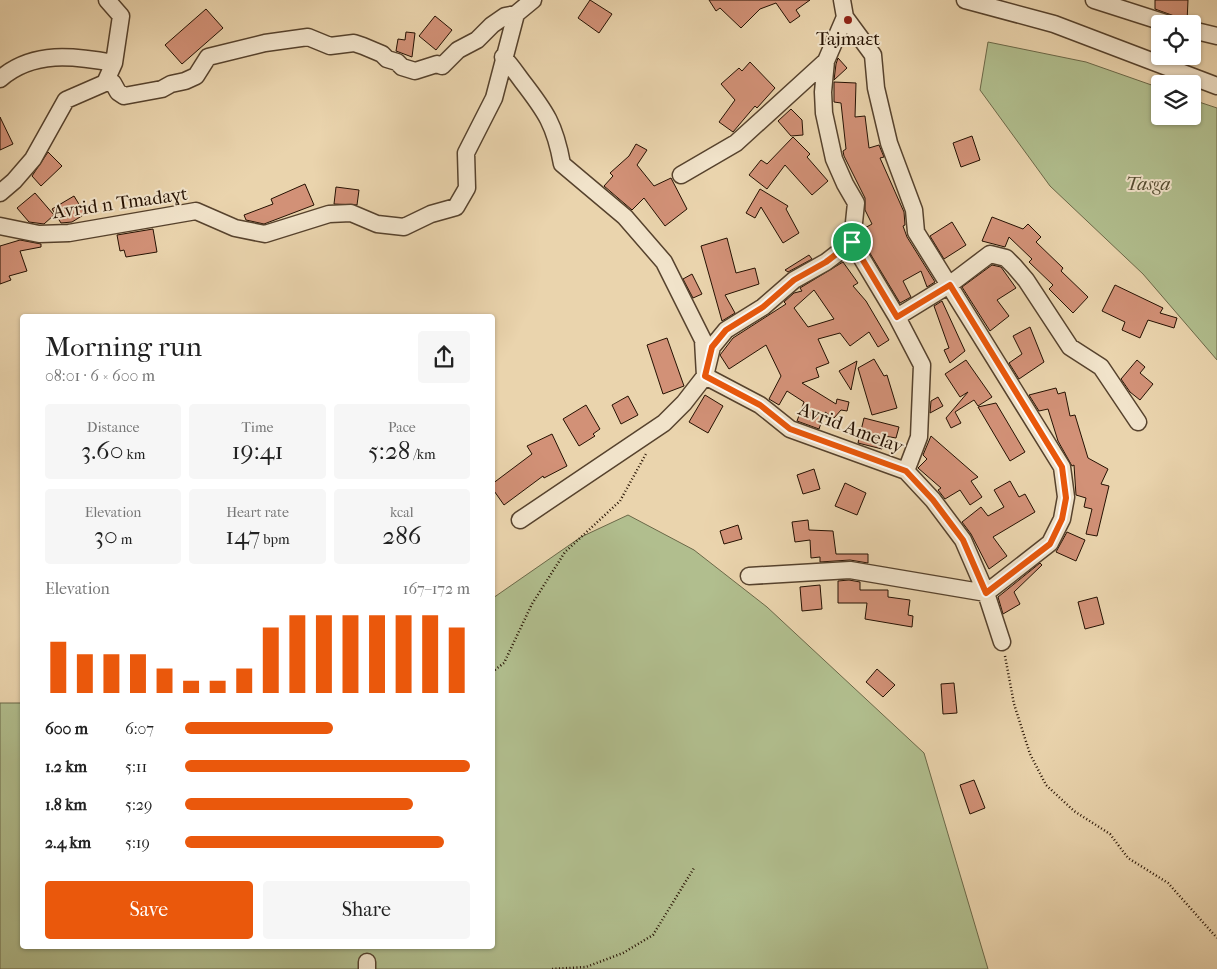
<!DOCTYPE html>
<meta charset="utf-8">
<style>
body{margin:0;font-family:"IM FELL French Canon",serif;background:#f6f6f6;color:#222;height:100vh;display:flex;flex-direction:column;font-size:19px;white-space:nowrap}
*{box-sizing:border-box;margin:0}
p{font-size:16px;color:#767676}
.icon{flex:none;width:28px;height:28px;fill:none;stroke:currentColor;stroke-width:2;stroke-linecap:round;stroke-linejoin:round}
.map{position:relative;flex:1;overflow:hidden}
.drawer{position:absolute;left:20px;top:314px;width:475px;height:635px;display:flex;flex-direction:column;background:#fff;border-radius:5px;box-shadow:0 1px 4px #0004}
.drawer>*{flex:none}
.controls{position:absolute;left:1151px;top:15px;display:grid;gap:10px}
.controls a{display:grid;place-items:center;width:50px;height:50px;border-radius:5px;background:#fff;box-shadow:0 1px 4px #0004;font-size:25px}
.pin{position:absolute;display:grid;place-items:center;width:42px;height:42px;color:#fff;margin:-21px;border:2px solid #fff;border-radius:50%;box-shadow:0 1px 5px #0007}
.round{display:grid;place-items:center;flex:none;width:52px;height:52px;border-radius:5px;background:#f6f6f6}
.headline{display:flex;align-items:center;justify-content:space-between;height:85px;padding:0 25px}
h1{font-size:28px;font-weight:600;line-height:38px}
.metrics{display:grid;grid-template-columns:repeat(3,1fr);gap:8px;height:85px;padding:5px 25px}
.metrics div{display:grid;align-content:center;border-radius:5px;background:#f6f6f6;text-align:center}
.metrics b{font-size:25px;font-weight:600}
.metrics small{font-size:14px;font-weight:400}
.metrics p{font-size:14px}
.chart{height:140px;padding:10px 25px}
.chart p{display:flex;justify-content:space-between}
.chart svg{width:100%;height:90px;margin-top:5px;stroke:#ea580c;stroke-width:6}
.cta{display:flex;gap:10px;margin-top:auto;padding:10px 25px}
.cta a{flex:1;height:58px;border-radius:5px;background:#ea580c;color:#fff;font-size:20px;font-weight:600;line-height:58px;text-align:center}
.cta a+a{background:#f6f6f6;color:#222}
ul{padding:0 25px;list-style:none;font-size:16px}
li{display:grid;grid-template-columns:80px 60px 1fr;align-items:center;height:38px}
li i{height:12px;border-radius:6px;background:#ea580c}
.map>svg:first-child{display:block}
</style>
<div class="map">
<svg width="1217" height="969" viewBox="0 0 1217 969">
<rect width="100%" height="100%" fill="#ead4ad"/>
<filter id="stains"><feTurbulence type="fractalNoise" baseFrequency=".004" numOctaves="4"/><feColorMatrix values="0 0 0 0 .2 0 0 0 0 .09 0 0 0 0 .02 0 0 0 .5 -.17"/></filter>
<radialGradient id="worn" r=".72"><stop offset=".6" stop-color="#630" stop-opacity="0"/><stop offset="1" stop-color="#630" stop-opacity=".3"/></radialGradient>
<path fill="#b1be8e" stroke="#6b6848" d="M988,42l98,20 74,26v28h32l1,-16 24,8v252l-74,-86 -93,-88 -70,-96z
M628,515l66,35 73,57 157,146 64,216h-988v-266h22v243h470l1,-348 88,-61z"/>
<path fill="#d29177" stroke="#251102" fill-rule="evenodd" d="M590,0l22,14 -13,19 -21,-15z
M709,0h101l-14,10 4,6 -10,7 -14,-20 -16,6 -19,19 -21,-20 -4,3z
M1155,0h33l-1,22h-8l-2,-5 -22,-8z
M206,9l17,19 -41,36 -17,-19z
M435,16l17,14 -16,20 -17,-14z
M406,32l9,1 -3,24 -16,-6 2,-12 7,1z
M838,58l9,10 -13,12 2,-16z
M750,62l25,26 -18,20 -2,-2 -22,26 -14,-10 16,-22 -14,-16 18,-16 3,3z
M834,82l22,1 -1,34 10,-1 4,32 10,-3 5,12 -4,1 24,54 1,13 -2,1 4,11 28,45 -8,5 -6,-16 -18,10 8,16 -11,6 -38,-63 1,-11 9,-5 -7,-14v-12l-21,-42 -1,-5 3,-2 -5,-46 -7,-1z
M791,109l11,11 1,15 -12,1 -13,-15z
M0,117l13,27 -13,6z
M972,136l8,24 -19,7 -8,-24z
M793,137l17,17 -3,3 21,24 -16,14 -27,-30 -18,24 -18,-14 12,-15 6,4z
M636,144l11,6 -10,15 17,21 17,-8 16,31 -22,17 -21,-28 -12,12 -28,-24 9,-10 -3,-3 19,-17z
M48,152l14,14 -21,20 -9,-10z
M305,184l9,21 -50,19 -18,-4 -2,-5 29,-11 -2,-5z
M336,187l23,3 -2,15 -23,-1z
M760,189l28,17 -2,3 13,24 -16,10 -22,-36 -6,11 -9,-5z
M35,193l19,22 -10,9 -15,-2 -12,-14z
M74,196l11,18 -13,8 -11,1 -9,-14z
M992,217l31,12 5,-5 13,13 -5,5 27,26 -2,3 27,26 -15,16 -24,-24 4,-4 -24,-23 3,-3 -23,-22 -4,10 -23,-6z
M952,222l14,23 -22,14 -14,-23z
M153,229l4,23 -31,5 -2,-7 -4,1 -3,-16z
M727,238l9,35 19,-5 4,16 -34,11 10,18 -13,8 -21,-75z
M20,240l21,4v3l-21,4 7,20 -18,5 2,4 -11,4v-38z
M809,255l3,4 -24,13 -3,-2z
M843,262l15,21 -5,3 13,15 23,39 -11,7 -9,-15 -19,14 -10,-13 -22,6 11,24 -13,5 3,9 -17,6 34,21 1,-5 12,3 -2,9 -6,-1 -7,8 -9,-6 -6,17 -22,-8 7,-19 -17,-11 -8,14 -10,-6 12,-23 -15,-31 -37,24 -9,-14 13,-17 53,-34 -2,-2 10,-9 8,-2 -2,-3zM814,290l20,29 -26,8 -14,-19z
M992,265l9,2 15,21 -19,12 12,16 -19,15 -28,-44z
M692,274l10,20 -9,4 -10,-19z
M1115,285l48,23 -3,5 17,5 -3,10 -26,-8 -8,18 -18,-8 3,-8 -23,-11z
M942,301l23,50 -15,12 -6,-13 5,-2 -15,-42z
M1030,327l14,35 -25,17 -10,-16 13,-9 -9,-18z
M667,338l17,48 -21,8 -16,-49z
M874,359l10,17 3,-1 10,33 -25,7 -14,-47z
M966,360l26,37 -14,9 -4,-6 -19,12 6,11 -10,5 -5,-10 22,-26 -8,5 -15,-23z
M1137,360l8,7 -5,6 13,11 -13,16 -10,-8 -9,-13z
M857,361l-6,29 -12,-19z
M1056,388l2,6 7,-2 5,24 5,-1 13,43 20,11 -7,15 8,2 -12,50 -11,-2 6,-25 -8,-2 2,-9 -10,-3 -2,-30 -2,1 -14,-25 -10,-32 -9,2 -10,-16z
M705,395l18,11 -15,27 -19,-11z
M628,396l10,19 -17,9 -9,-19z
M938,397l5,9 -13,7 1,-12z
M996,403l29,49 -15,9 -32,-54z
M586,405l14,24 -7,5 2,2 -16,10 -16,-27z
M864,418l35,9 -3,11 -11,-2 -3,13 -24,-6z
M552,434l15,32 -23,12 -1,-2 -39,29 -12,-17v-4l40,-30 -5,-8z
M931,436l47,41 -7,4 11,16 -12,8 -10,-15 -15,9 -7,-9 3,-2 -23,-20 9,-9 -4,-4z
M814,469l6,20 -17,5 -6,-19z
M1010,481l9,16 6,-3 10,18 -42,25 14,19 -18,13 -18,-35 -9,-12 19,-15 7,9 16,-9 -10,-17z
M845,483l21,10 -9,22 -22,-9z
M808,520l1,10 24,1 3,23h32v9l-18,-3 -30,2v-5l-9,1 -1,-18 -15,2 -3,-20z
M738,525l4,14 -18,5 -4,-13z
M1067,532l18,8 -9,21 -20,-9z
M1040,563l2,2 -28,27 6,12 -17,10 -5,-17z
M849,580l11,2v8h28v7l22,3 -2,15 5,1 -1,11 -47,-8 2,-16h-29v-22z
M820,585l2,24 -20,2 -2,-24z
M1097,597l7,27 -19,5 -7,-27z
M877,669l18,16 -12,12 -17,-15z
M954,683l3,30 -14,1 -2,-30z
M974,780l11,28 -15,6 -10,-29z"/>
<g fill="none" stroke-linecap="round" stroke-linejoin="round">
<defs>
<path id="minor" d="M965,0l89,24 163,62
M1094,0l75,24
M1192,30l25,6
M503,57c7,7 13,16 19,24 24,31 33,44 40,83l63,53 39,45 39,78 2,36 55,29 30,24 116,42 27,29 30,40 23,53 16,49
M0,79c33,-29 75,-23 114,-16
M105,83h8l5,9 6,4 38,-7 9,-5 14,-3 11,-5 12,-19 57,-14 43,-6 22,9 24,-3 9,3 19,8 5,5 10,3 5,5 13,4 22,-7 5,2 16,-16 19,-10 15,-15 13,-9 11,-2
M681,175l55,-32 90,-82
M0,193l14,-12 19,-22 33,-59 39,-17 9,-20 7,-47 -14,-16
M0,226l39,8 30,-1 127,-22 39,17 30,6 64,-20 22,-1 26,11 27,3 27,-13 25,-7 11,-19 -1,-35 28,-55 22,-84 17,-14
M852,242l45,75 25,48 -3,72 -13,34
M897,317l52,-32 41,-31 16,4 8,8 12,14 44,67 31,20 37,55
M520,520l144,-97 20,-20 21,-27 7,-29 14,-17 37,-23 31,-27 32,-18 26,-20 4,-39 -11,-19 -11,-25 -10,-46 -1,-21 3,-31 19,-44 -3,-17
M749,576l101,-6 136,23 64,-50 12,-24 4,-22 -4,-30 -146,-235 -2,-22 -25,-67 -13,-55 -3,-33 -28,-38
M367,969v-7"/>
</defs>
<use href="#minor" stroke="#56422d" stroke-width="19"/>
<path stroke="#251102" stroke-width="2.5" stroke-dasharray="1 2.5" stroke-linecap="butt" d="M1005,656l9,48 16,50 16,31 28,26 36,23 18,24 40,25 49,55
M492,672l12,-9 28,-59 33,-52 55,-51 27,-49
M552,969l34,-2 37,-14 30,-18 41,-67"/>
<use href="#minor" stroke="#f1e3ca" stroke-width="16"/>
</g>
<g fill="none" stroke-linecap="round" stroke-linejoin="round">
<defs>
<path id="route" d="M852,242l45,75 53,-32 112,182 4,31 -4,21 -12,25 -64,49 -23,-53 -30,-40 -27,-29 -116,-42 -30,-24 -55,-29 7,-29 14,-17 37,-23 31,-27 32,-18z"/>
</defs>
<use href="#route" stroke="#fff" stroke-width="10"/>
<use href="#route" stroke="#ea580c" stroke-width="6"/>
</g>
<circle fill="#8f2418" stroke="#f1e3ca" stroke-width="2" cx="848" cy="20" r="5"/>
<g text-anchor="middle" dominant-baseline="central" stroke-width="4" stroke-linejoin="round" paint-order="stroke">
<g font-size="19" fill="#251102" stroke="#f1e3ca">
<text x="848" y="39">Tajmaɛt</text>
</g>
<g font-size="19" font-style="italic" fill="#564e33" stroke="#f1e3ca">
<text x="1148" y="184">Tasga</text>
</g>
<g font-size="19" fill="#251102" stroke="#f1e3ca">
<text transform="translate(120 203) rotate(-8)">Avrid n Tmadaɣt</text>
<text transform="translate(851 428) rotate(21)">Avrid Amelay</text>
</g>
</g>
<rect width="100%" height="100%" filter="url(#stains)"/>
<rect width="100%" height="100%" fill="url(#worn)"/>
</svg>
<div class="controls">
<a><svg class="icon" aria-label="locate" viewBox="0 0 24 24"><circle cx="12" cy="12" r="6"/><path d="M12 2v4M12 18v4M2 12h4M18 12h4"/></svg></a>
<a><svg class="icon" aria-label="layers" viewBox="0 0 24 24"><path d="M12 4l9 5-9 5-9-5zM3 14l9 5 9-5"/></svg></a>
</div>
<div class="pin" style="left:852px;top:242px;background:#1e9e55"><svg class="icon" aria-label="arrive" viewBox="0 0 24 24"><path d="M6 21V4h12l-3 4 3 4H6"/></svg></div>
<section class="drawer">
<div class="headline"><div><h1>Morning run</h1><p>08:01 · 6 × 600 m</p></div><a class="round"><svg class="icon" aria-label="share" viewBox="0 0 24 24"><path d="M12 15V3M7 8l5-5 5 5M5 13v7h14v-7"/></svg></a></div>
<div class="metrics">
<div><p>Distance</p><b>3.60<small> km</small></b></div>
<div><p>Time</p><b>19:41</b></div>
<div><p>Pace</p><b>5:28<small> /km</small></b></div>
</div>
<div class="metrics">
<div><p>Elevation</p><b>30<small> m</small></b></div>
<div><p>Heart rate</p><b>147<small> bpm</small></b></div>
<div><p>kcal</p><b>286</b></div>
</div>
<div class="chart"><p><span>Elevation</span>167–172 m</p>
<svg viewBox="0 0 160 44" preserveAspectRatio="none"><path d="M5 44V19M15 44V25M25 44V25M35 44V25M45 44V32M55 44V38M65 44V38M75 44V32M85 44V12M95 44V6M105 44V6M115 44V6M125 44V6M135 44V6M145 44V6M155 44V12"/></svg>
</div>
<ul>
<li><b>600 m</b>6:07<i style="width:52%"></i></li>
<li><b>1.2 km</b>5:11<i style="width:100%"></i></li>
<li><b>1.8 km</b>5:29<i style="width:80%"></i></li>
<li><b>2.4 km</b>5:19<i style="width:91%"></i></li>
</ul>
<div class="cta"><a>Save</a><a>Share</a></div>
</section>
</div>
